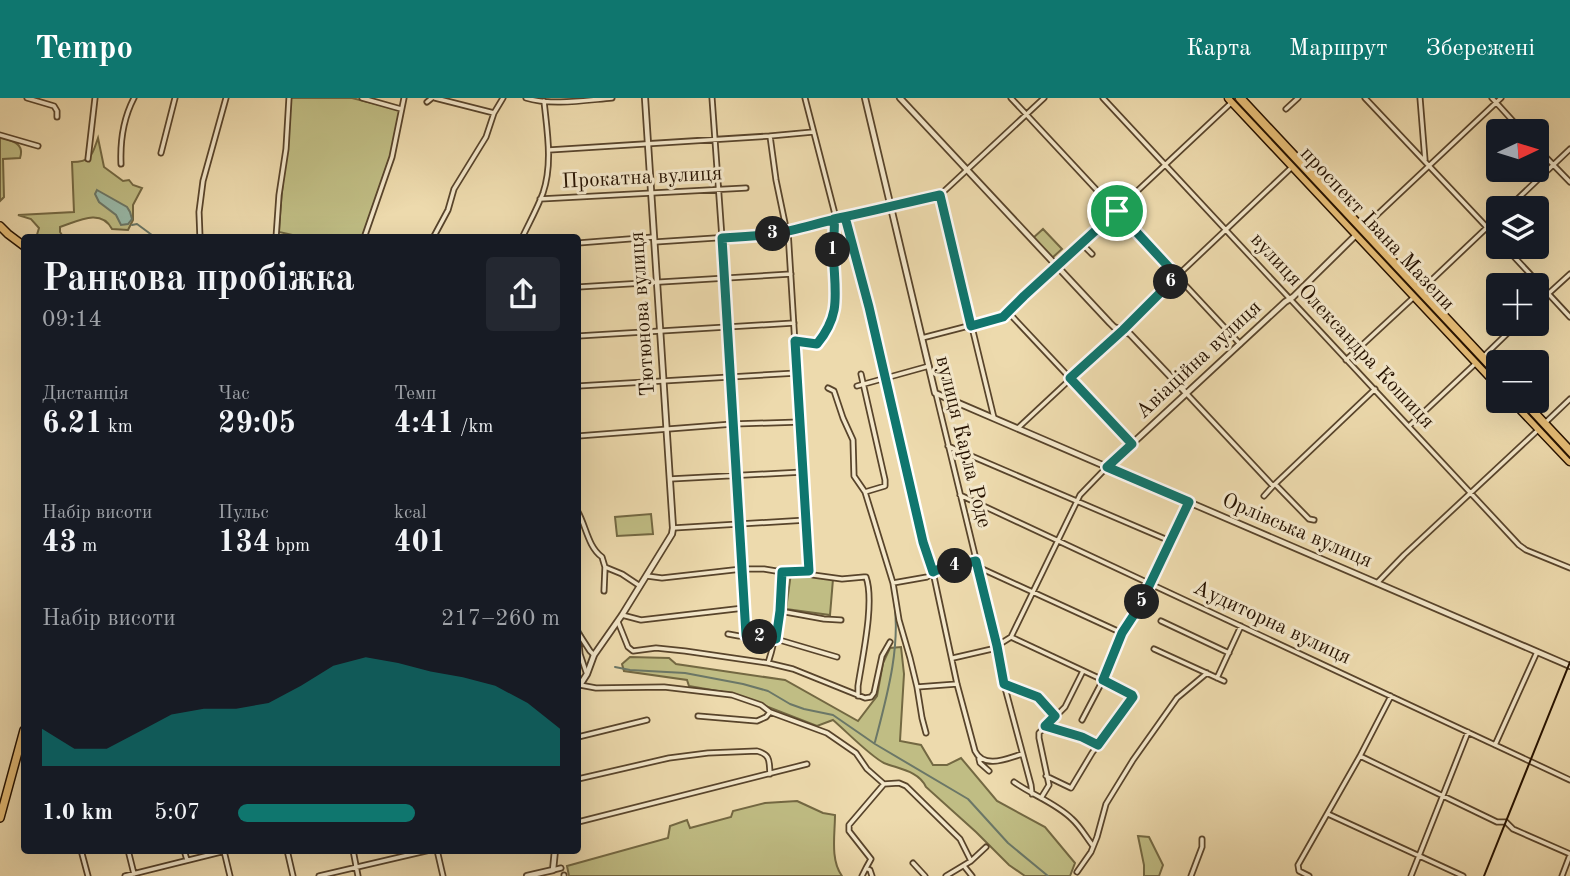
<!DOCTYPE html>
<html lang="uk">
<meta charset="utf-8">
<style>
body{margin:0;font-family:"Old Standard TT",serif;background:#242831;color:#f1f3f6;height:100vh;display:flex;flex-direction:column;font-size:26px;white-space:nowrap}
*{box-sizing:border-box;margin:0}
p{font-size:23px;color:#9ea1a6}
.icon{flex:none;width:38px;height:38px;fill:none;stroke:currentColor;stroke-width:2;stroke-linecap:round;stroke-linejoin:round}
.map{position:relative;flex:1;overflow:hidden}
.drawer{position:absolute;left:21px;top:136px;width:560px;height:620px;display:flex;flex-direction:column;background:#171b24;border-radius:7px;box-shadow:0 7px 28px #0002}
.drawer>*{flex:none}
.needle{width:46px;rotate:86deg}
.fabs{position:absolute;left:1486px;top:21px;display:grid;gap:14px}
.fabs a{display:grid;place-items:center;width:63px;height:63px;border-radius:7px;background:#171b24;box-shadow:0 7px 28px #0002;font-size:35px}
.pin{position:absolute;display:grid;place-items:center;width:60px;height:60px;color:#fff;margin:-30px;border:4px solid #fff;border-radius:50%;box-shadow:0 2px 7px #0007}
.km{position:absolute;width:35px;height:35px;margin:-18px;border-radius:50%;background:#222;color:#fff;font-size:19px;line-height:35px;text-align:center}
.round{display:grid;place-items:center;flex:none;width:74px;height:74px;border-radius:7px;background:#242831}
.overview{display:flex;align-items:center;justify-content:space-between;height:119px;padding:0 21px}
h1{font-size:38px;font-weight:800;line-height:52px}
.figures{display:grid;grid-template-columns:repeat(3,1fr);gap:10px;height:119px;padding:7px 21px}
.figures div{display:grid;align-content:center}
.figures b{font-size:30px;font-weight:800}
.figures small{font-size:19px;font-weight:400}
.figures p{font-size:19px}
.chart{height:196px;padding:14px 21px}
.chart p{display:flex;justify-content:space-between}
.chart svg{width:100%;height:126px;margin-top:7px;fill:#0f766e;opacity:.7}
ul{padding:0 21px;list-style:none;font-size:23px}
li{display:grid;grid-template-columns:112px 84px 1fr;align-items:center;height:52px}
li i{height:18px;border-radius:9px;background:#0f766e}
header{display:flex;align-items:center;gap:42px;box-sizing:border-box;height:98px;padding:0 35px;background:#0f766e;color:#fff}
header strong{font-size:33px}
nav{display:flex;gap:38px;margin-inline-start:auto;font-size:24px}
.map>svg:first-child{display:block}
</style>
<header>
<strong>Tempo</strong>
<nav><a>Карта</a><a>Маршрут</a><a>Збережені</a></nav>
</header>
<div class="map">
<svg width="1570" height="778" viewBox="0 0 1570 778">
<rect width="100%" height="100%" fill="#eddaad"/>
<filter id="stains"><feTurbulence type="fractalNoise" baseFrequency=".00286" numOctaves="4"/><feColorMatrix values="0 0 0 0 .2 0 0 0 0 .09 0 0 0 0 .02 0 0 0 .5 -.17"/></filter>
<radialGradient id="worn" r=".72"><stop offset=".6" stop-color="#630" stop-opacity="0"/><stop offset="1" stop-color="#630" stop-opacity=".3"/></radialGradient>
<path fill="#c0bd84" stroke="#736842" stroke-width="2" d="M291,0h61l48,12 -6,35 -32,93h-56l-27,-6c2,-45 9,-89 12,-134z
M0,39c12,4 25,6 20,21l-17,1 1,38 -4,4z
M98,40l6,29 19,14 6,-1 4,5 9,3 -9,17v15l-5,10 -16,-1c-11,-21 -34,-8 -52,-2v5l4,6h-28l3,-10 -8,-9 -13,-4 56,-3 -2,-50c20,0 20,-7 26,-24z
M1043,131l19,20 -10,9 -19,-20z
M651,416l2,20 -36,2 -2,-19z
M791,475l42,6 -3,36 -44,-6z
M901,549l3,27 -4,67 21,4 12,20h14l14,-7 36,43 48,26 30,36 -5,13h-45l-16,-11 -33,-33 -50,-45c-7,-16 -27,-18 -42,-24 -14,-7 -38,-32 -51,-43l-16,6 -82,-32 -46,-8 -2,-6 -63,-9 -2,-7 8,-7 39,1 7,6 109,16 73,41 19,-25 6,-33 7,-15z
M797,703l26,12 12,2c0,19 -5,45 7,61h-273l-2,-10 101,-28 2,-12 17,-6 3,8 41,-11 2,-6 32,-8z
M1138,738l11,1 14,28 -4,11h-15v-11z"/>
<path fill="#99bbab" stroke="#6b7767" stroke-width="2" d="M97,92l30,17 3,5 2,7 -4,5 -7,1 -5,-10 -17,-13 -4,-8z"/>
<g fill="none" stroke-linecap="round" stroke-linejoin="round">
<path stroke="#6b7767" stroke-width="2" d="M132,127l5,-1 19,14
M578,528l6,12
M615,569l15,3 55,3 58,11 25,7 22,13 14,5 29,6 42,29 93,55 40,44 40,33
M875,644c12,-46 26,-95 19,-143"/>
<defs>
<path id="minor" d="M27,0l27,8 3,5v6
M362,0l39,11
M435,0l59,15
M526,0c25,8 61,2 86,0
M712,0l10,140 24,397
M805,0l31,120
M1011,0l229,246
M1103,0l416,447 7,5 44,18
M1365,0l133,141
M1420,0l5,62
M1492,0l30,33
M427,4l5,-4
M1286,11l12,-11
M0,37l38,11
M770,38l6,44 10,48 2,3 21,340
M1536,49l34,35
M549,52l221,-14 43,-4
M161,55l14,-55
M88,61l7,-61
M121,66c-1,-24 2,-45 13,-66
M940,97l54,223
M540,101l206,-11
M1508,110l62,-59
M845,119l24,90 54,235 10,30 24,112 18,67c9,18 31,8 47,3
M1363,130l138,-130
M200,140l-1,-26 4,-31 23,-83
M276,140l3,-43 7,-46 3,-51
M364,140l28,-81 12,-59
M433,140l15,-28 6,-21 32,-52 8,-24 9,-15
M522,140c7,-15 15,-29 21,-45 10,-30 4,-62 1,-92
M655,144l119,-8 166,-39 104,-97
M578,145l76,-6
M1081,145l11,11
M1505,149l65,70
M578,189l213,-13
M1420,193l78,-74
M1536,207l34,-31
M1008,214l124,132
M578,238l216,-13
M922,240l81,-21 228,-214
M796,244l21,2c25,-30 18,-49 15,-85 0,-13 3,-26 2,-40
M1482,260l35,-34
M1346,262l68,-63
M861,276l24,106v6l-20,6 28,91 6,37 11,38 7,29 5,31 4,15
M578,288l219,-13
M857,288l72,-20
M828,290l6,3 9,27 10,22 1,36 11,16
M1186,295l87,93
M936,296l61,252 7,38 27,101 1,9
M1546,324l24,-23
M1409,328l67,-63
M1018,330l105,-98 54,-54 115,-109
M578,338l155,-12 67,-2
M948,348l222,95
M670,381l133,-7
M1275,386l34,35 5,1
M960,397l610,285
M1264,398l9,-10 102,-97
M578,414c8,14 10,35 24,45l3,10 17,7 18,12
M673,430l134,-8
M978,469l144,66
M809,473l4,4 29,4 22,-2h2c9,25 -4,82 -8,109v10
M647,478l15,2 80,-9h22l18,3 27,-1
M893,485l34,-6 10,-7 39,-9
M1377,485l27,-28 134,-125
M604,493l1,-24
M780,513l44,8 17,1
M622,517l19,5 103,-12
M1161,523l68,32
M618,524l10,25 5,4 23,-3 29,3 83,12 25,6 72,29 6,-1 3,-4 8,-37 8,-14
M578,536l2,20 6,18
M579,536l11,17 4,4
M728,536l11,2h33l4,3 61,18
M1011,539l92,43 30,16 -41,57 -21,35 -25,-12
M1154,551l70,32
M953,560l39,-9 19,-12 69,-142 27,-28
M768,565c10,-30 12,-59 14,-91
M1217,580l24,-52
M1004,586l34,13 17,18
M580,587l16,3 68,-1 68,8 29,10 9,7 57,21 29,20 11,16 17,15
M917,589l40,-3
M698,618l59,5 9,-4 4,-5
M1082,622l21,-40 19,-47 17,-26 50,-104
M1045,628l37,11 16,8
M578,639l69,-17
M1495,647l42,-93
M1360,658l137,66h9l7,7 57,25
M979,661l1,4 9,8
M578,681l91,-21 39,-5 49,-2c14,4 12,10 13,23
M1014,684c18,13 42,21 58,37 8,7 14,18 21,27
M884,686l15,-1 7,3 54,53 11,22
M1041,700l8,-13 -10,-47v-5l26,-26 18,-36
M1328,716l135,62
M578,724l229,-58
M81,752l7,26
M128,752l6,24
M184,752l3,10
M287,752l6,26
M353,752l5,26
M437,752l6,26
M224,753l6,25
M913,765l12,13
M964,768l8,10
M553,772l8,-2
M1077,774l14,-20 6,-15 9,-33 27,-44 44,-62 30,-25
M564,777v1
M125,778l104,-26
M319,778l111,-26
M862,778l4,-8
M872,778l-2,-6 -4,-2 5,-9 -22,-28v-6l35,-41
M946,778l25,-15 15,-14
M1191,778l11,-29v-8
M1309,778l-10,-5 -1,-6 62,-109 31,-60
M1411,778l57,-144
M1562,778l8,-21"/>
<path id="tertiary" d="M865,0l70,295 635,273
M900,0l210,225 4,4 16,7 56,59
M1107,369l178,-165 8,-5 64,-63
M578,587h2l7,-11 7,-19 28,-40 50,-81 1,-6 -28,-430
M527,778l26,-6 2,-20"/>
<path id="primary" d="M0,128l8,8 16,12
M0,720l24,-88"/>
<path id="trunk" d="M1229,0l269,287
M1240,0l258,276
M1513,303l57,60
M1523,303l47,50"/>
</defs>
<use href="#minor" stroke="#58442b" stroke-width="7"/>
<use href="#tertiary" stroke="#58442b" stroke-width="8"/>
<use href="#primary" stroke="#261200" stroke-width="10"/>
<use href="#trunk" stroke="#261200" stroke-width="11"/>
<use href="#minor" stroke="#f3e7ca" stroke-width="3.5"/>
<use href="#tertiary" stroke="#f3e7ca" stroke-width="4.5"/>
<use href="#primary" stroke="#e6bd76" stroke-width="7"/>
<use href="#trunk" stroke="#e6bd76" stroke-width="8"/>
<path stroke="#261200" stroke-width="2" d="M1233,0l265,283
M1517,303l53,57
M1484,778l86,-214"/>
</g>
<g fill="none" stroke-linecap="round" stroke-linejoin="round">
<defs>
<path id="route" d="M1117,113l-93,85 -21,21 -32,9 -31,-131c-36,8 -71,17 -106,24 2,16 -4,32 0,47 2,33 5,51 -17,78l-22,-3 14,230 -27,1 -2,39 -4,28 -4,-3 -9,1 -17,-2 -24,-397c17,-1 34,-2 51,-4 24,-4 48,-12 72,-17l24,90 54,235 10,30 4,-2 39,-9 21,85 7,38 34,13 17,19 -10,10 37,11 16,8 35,-48 -1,-2 -29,-15 19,-47 17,-26 50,-105 -82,-35 25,-23 -62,-66 53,-48 54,-54 -60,-65"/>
</defs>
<use href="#route" stroke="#fff" stroke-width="14"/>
<use href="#route" stroke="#0f766e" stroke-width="9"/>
</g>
<g text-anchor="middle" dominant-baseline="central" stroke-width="6" stroke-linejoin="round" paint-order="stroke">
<g font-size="21" fill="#261200" stroke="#f3e7ca">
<text transform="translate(642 80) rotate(-3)">Прокатна вулиця</text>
<text transform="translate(1377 131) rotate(47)">проспект Івана Мазепи</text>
<text transform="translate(643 216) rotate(-94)">Тютюнова вулиця</text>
<text transform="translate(1342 233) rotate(47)">вулиця Олександра Кошиця</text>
<text transform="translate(1199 262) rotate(-43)">Авіаційна вулиця</text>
<text transform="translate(963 344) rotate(76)">вулиця Карла Роде</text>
<text transform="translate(1297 433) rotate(23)">Орлівська вулиця</text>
<text transform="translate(1272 525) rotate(25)">Аудиторна вулиця</text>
</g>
</g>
<rect width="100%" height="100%" filter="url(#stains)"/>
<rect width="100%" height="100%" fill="url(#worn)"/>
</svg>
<div class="fabs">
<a><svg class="needle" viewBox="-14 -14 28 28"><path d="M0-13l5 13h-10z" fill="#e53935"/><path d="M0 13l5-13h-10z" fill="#9ea1a6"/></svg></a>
<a><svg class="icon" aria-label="layers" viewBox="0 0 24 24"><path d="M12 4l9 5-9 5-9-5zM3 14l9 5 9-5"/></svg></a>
<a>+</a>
<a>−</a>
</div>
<div class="pin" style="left:1117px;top:113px;background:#1e9e55"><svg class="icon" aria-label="arrive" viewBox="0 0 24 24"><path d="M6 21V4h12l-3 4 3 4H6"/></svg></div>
<b class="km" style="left:833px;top:152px">1</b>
<b class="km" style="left:760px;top:539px">2</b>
<b class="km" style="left:773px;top:136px">3</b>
<b class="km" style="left:955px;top:468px">4</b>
<b class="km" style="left:1142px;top:504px">5</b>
<b class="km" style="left:1171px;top:184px">6</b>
<section class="drawer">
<div class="overview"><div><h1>Ранкова пробіжка</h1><p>09:14</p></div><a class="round"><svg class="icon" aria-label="share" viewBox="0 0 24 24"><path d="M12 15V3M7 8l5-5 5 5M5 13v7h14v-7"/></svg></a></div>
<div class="figures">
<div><p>Дистанція</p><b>6.21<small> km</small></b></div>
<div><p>Час</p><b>29:05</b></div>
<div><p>Темп</p><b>4:41<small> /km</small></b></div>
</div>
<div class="figures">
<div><p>Набір висоти</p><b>43<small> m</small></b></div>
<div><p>Пульс</p><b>134<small> bpm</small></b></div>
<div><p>kcal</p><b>401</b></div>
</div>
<div class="chart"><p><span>Набір висоти</span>217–260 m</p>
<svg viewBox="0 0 160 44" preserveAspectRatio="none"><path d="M0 44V31L10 38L20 38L30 32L40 26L50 24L60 24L70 22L80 16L90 9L100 6L110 8L120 11L130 13L140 16L150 22L160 31V44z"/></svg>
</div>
<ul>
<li><b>1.0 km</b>5:07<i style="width:55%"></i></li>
</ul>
</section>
</div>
